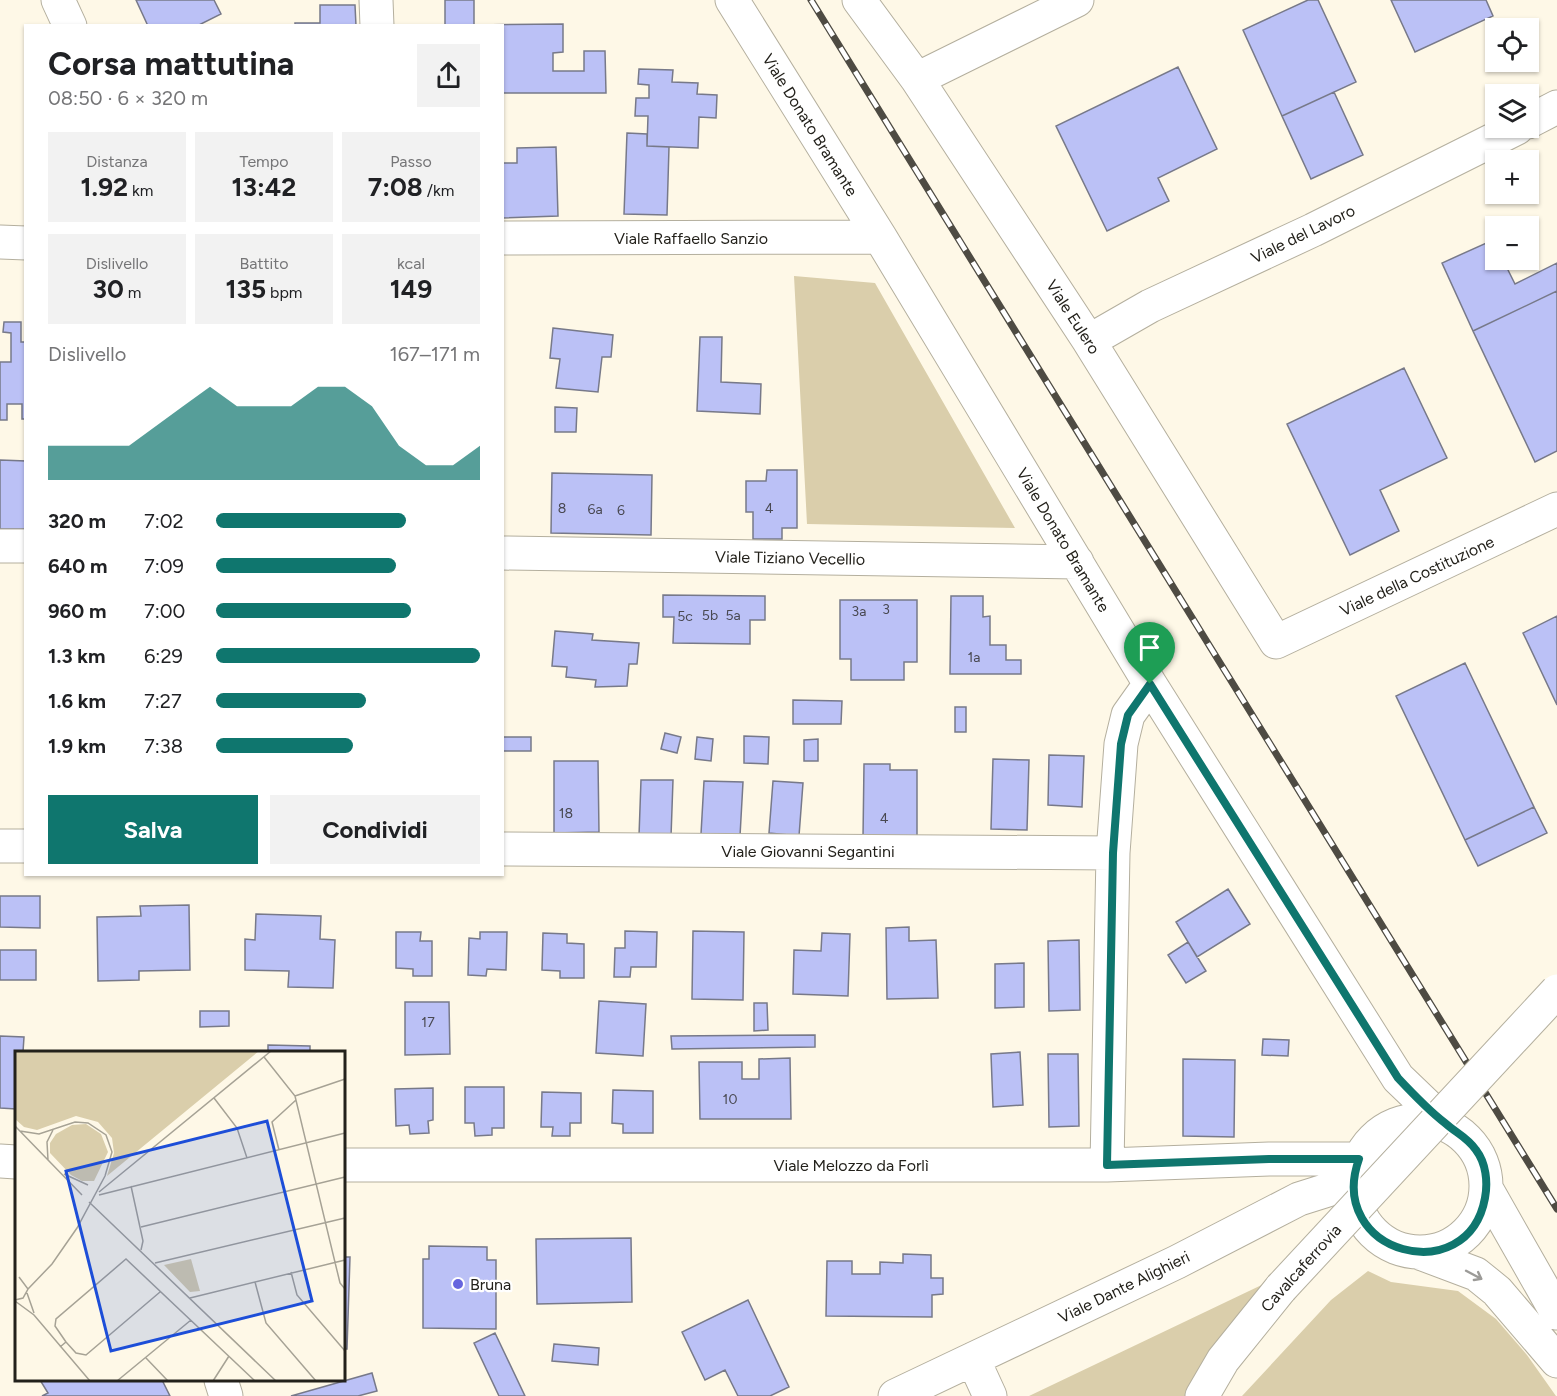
<!DOCTYPE html>
<html lang="it">
<meta charset="utf-8">
<style>
body{margin:0;font-family:Figtree,sans-serif;background:#f2f2f2;color:#202124;height:100vh;display:flex;flex-direction:column;font-size:22px;white-space:nowrap}
*{box-sizing:border-box;margin:0}
p{font-size:20px;color:#757577}
.icon{flex:none;width:33px;height:33px;fill:none;stroke:currentColor;stroke-width:2;stroke-linecap:round;stroke-linejoin:round}
.map{position:relative;flex:1;overflow:hidden}
.sheet{position:absolute;left:24px;top:24px;width:480px;height:852px;display:flex;flex-direction:column;background:#fff;border-radius:0px;box-shadow:0 2px 4px #0004}
.sheet>*{flex:none}
.buttons{position:absolute;left:1485px;top:18px;display:grid;gap:12px}
.buttons a{display:grid;place-items:center;width:54px;height:54px;border-radius:0px;background:#fff;box-shadow:0 2px 4px #0004;font-size:30px}
.pin{position:absolute;display:grid;place-items:center;width:51px;height:51px;color:#fff;margin:-62px -26px;border-radius:50% 50% 50% 0;rotate:-45deg;box-shadow:0 0 6px #0007}
.pin .icon{rotate:45deg}
.round{display:grid;place-items:center;flex:none;width:63px;height:63px;border-radius:0px;background:#f2f2f2}
.head{display:flex;align-items:center;justify-content:space-between;height:102px;padding:0 24px}
h1{font-size:33px;font-weight:700;line-height:45px}
.figures{display:grid;grid-template-columns:repeat(3,1fr);gap:9px;height:102px;padding:6px 24px}
.figures div{display:grid;align-content:center;border-radius:0px;background:#f2f2f2;text-align:center}
.figures b{font-size:26px;font-weight:700}
.figures small{font-size:16px;font-weight:400}
.figures p{font-size:16px}
.chart{height:168px;padding:12px 24px}
.chart p{display:flex;justify-content:space-between}
.chart svg{width:100%;height:108px;margin-top:6px;fill:#0f766e;opacity:.7}
.action{display:flex;gap:12px;margin-top:auto;padding:12px 24px}
.action a{flex:1;height:69px;border-radius:0px;background:#0f766e;color:#fff;font-size:24px;font-weight:700;line-height:69px;text-align:center}
.action a+a{background:#f2f2f2;color:#202124}
ul{padding:0 24px;list-style:none;font-size:20px}
li{display:grid;grid-template-columns:96px 72px 1fr;align-items:center;height:45px}
li i{height:15px;border-radius:8px;background:#0f766e}
.map>svg:first-child{display:block}
</style>
<div class="map">
<svg width="1557" height="1396" viewBox="0 0 1557 1396">
<rect width="100%" height="100%" fill="#fef8e7"/>
<path fill="#daceab" d="M794,276l81,7 140,245 -208,-4z
M1368,1271l23,11 67,9 38,28 31,36 29,41h-314l89,-96z
M1270,1281l-82,115h-159z"/>
<path fill="#bbc1f6" stroke="#777989" stroke-width="1.5" d="M136,0h78l7,14 -24,12h-49z
M445,0h29v25l89,-1v28l-10,1v18h31v-20h21l1,42h-104v-67h-57z
M1308,0h10l38,82 -74,34 -39,-86z
M1391,0h95l7,16 -78,36z
M320,5h35l1,21h-61v-3h25z
M1178,67l39,82 -59,29 11,23 -62,30 -51,-105z
M639,69l34,1 -1,12 26,1 -1,11 20,1 -1,23 -17,-1 -1,31 -51,-2 1,-30h-13l1,-18h13v-13l-11,-1z
M1334,92l29,63 -52,24 -29,-63z
M627,133l20,1v12l22,1 -2,68 -43,-1z
M556,147l2,69 -56,2v-55h15v-15z
M1493,240l3,20h7l12,24 42,-21v28l-84,40 -31,-68z
M1557,291v160l-22,11 -62,-131z
M4,322h17v20h5v77h-4v-15h-15v16h-7v-58h11v-29l-8,-1z
M553,328l60,7 -2,22h-9l-4,35 -42,-4 4,-29 -10,-1z
M700,337h22l-1,45 40,2 -1,30 -63,-3z
M1404,368l43,90 -67,32 19,41 -49,24 -63,-131z
M555,407l22,1 -1,24h-21z
M0,460l26,1v68h-26z
M767,470h30v58h-15v11h-29v-27h-7v-31h20z
M552,473l100,2 -1,60 -100,-2z
M663,595l102,1v24h-15v24l-77,-1 1,-26h-11z
M951,596h32v21l7,-1v29h16v15h15v14h-71z
M840,600h77v62h-13v18h-53v-21h-11z
M1557,616v89l-34,-72z
M555,631l38,3 -1,6 47,3 -2,21h-8l-2,22 -32,1 1,-7 -30,-3 1,-10 -15,-1z
M1465,663l69,144 -69,33 -69,-144z
M793,700l49,1 -1,23h-48z
M955,707h11v25h-11z
M665,733l16,4 -4,16 -16,-4z
M744,736l25,1 -1,27 -24,-1z
M502,737h29v14h-29z
M697,737l16,2 -2,22 -16,-2z
M818,739v22h-14v-21z
M1049,755l35,1 -2,51 -34,-2z
M993,759l36,1 -2,70 -36,-1z
M554,761h44l1,71 -45,1z
M864,764h26v6h27v68h-54z
M641,780h32l-2,57 -32,-1z
M704,781l39,1 -3,54 -39,-2z
M773,781l30,2 -4,53 -30,-3z
M1534,807l13,26 -69,33 -13,-26z
M1228,889l22,35 -53,33 -21,-35z
M0,896h40v32l-40,-1z
M189,905l1,65 -51,1v9l-41,1 -1,-64 44,-1 -1,-10z
M256,914l65,2 -1,23 15,1 -2,48 -45,-1 1,-16 -44,-1v-31l10,1z
M909,927v14l27,-1 2,58 -51,1 -1,-71z
M625,931l32,1 -1,35h-25l-1,10h-16l1,-29h10z
M693,931l51,1 -1,68 -51,-1z
M396,932h25l-1,9h12v35h-19v-7l-17,-1z
M480,932h27l-1,38 -19,-1 -1,7 -18,-1 1,-37 11,1z
M543,933l24,1v9l17,1v34h-24v-7l-18,-1z
M822,933l28,1 -2,62 -55,-2 1,-44 27,1z
M1079,940l1,70 -31,1 -1,-70z
M1188,942l18,29 -20,12 -18,-28z
M0,950h36v30h-36z
M1024,963v44l-29,1v-44z
M599,1001l47,3 -3,52 -47,-3z
M405,1002h44l1,52 -45,1z
M754,1003h13l1,27 -14,1z
M200,1011h29v15l-29,1z
M815,1035v12l-143,2 -1,-13z
M0,1036l24,1 -1,15h-7v57l-16,-1z
M1263,1039l26,1 -1,16 -26,-1z
M268,1045l42,1v6h-42z
M1020,1052l3,53 -30,2 -2,-53z
M1048,1054h30l1,72 -30,1z
M790,1058l1,61h-91l-1,-57h43v17h17v-20z
M1183,1059l52,1 -1,77 -51,-1z
M465,1087h39v41h-12v7l-17,1 -1,-13h-9z
M433,1088v32l-5,1 1,12 -19,1 -1,-9 -13,1 -1,-37z
M613,1090l40,1v42h-30v-9l-11,-1z
M542,1092l39,1v30h-11v13h-18l1,-9h-12z
M631,1238l1,64 -95,2 -1,-65z
M429,1246l58,1v13h9v69l-73,-1v-69h6z
M903,1254l28,1v23h12v16l-11,1v22l-106,-1 1,-55h25v13h28v-12l23,1z
M344,1257h6l-3,92h-3z
M748,1300l41,87 -19,9h-32l-13,-26 -20,10 -23,-48z
M495,1333l30,63h-26l-25,-53z
M554,1344l45,4 -1,17 -46,-4z
M372,1373l5,18 -19,5h-67z
M40,1380h122l8,16h-128l6,-3z"/>
<g fill="none" stroke-linecap="round" stroke-linejoin="round">
<defs>
<path id="minor" d="M58,0l12,26
M376,0l1,26
M732,0l148,237 270,447 248,394 49,47
M859,0l58,79 172,262 187,301 281,-133
M917,79l160,-79
M1528,122l29,-15
M502,238l378,-1
M0,242l26,1
M1089,341l61,-35 163,-76 204,-102
M0,546h26
M502,553l575,9
M0,846h26
M502,849l611,4
M1354 1186a66 66 0 1 1 132 0a66 66 0 1 1-132 0Z
M0,1161l16,1
M344,1165h763l162,-6h90
M1107,1165l6,-312 8,-109 7,-29 22,-31
M1487,1190l70,123
M1420,1253l56,21 21,17 60,70
M973,1359l17,37
M221,1380l5,16
M895,1396l282,-134 122,-63 54,-17
M1202,1396l21,-36 58,-72"/>
</defs>
<use href="#minor" stroke="#b4af9e" stroke-width="35"/>
<use href="#minor" stroke="#fff" stroke-width="33"/>
<defs>
<path id="rail" d="M811,0l746,1209"/>
</defs>
<use href="#rail" stroke="#4e4b43" stroke-width="7"/>
<use href="#rail" stroke="#fff" stroke-width="4.5" stroke-dasharray="14" stroke-linecap="butt"/>
<defs>
<path id="minor-bridge" d="M1281,1288l276,-297"/>
</defs>
<use href="#minor-bridge" stroke="#b4af9e" stroke-width="35" stroke-linecap="butt"/>
<use href="#minor-bridge" stroke="#fff" stroke-width="33"/>
</g>
<defs><path id="oneway-shaft" d="M-6 0H5M1.5-3L5.5 0L1.5 3" fill="none" stroke-width="1.6" stroke-linecap="round" stroke-linejoin="round" transform="scale(1.5)"/></defs>
<use stroke="#9c9b98" href="#oneway-shaft" transform="translate(1474 1275) rotate(28)"/>
<g fill="none" stroke-linecap="round" stroke-linejoin="round">
<defs>
<path id="route" d="M1150,684l248,394c15,16 30,32 47,45 11,10 22,14 31,27 10,13 12,32 9,48 -17,93 -160,56 -126,-39h-90l-162,6 6,-312 8,-109 7,-29z"/>
</defs>
<use href="#route" stroke="#fff" stroke-width="12"/>
<use href="#route" stroke="#0f766e" stroke-width="8"/>
</g>
<circle fill="#6665de" stroke="#fff" stroke-width="2" cx="458" cy="1284" r="6"/>
<g text-anchor="middle" dominant-baseline="central" stroke-width="4.5" stroke-linejoin="round" paint-order="stroke">
<g font-size="14" fill="#494952">
<text x="562" y="508">8</text>
<text x="769" y="508">4</text>
<text x="595" y="509">6a</text>
<text x="621" y="510">6</text>
<text x="886" y="609">3</text>
<text x="859" y="611">3a</text>
<text x="710" y="615">5b</text>
<text x="733" y="615">5a</text>
<text x="685" y="616">5c</text>
<text x="974" y="657">1a</text>
<text x="566" y="813">18</text>
<text x="884" y="818">4</text>
<text x="428" y="1022">17</text>
<text x="730" y="1099">10</text>
</g>
<g font-size="16" fill="#23211b" stroke="#fff">
<text transform="translate(810 125) rotate(58)">Viale Donato Bramante</text>
<text transform="translate(1303 234) rotate(-26)">Viale del Lavoro</text>
<text x="691" y="238">Viale Raffaello Sanzio</text>
<text transform="translate(1073 317) rotate(57)">Viale Eulero</text>
<text transform="translate(1063 540) rotate(59)">Viale Donato Bramante</text>
<text transform="translate(790 558) rotate(1)">Viale Tiziano Vecellio</text>
<text transform="translate(1417 576) rotate(-25)">Viale della Costituzione</text>
<text x="808" y="851">Viale Giovanni Segantini</text>
<text x="851" y="1165">Viale Melozzo da Forlì</text>
<text transform="translate(1301 1268) rotate(-48)">Cavalcaferrovia</text>
<text transform="translate(1124 1287) rotate(-26)">Viale Dante Alighieri</text>
</g>
<g font-size="16" fill="#23211b" stroke="#fff" text-anchor="start">
<text x="470" y="1284">Bruna</text>
</g>
</g>
<g transform="translate(15 1051)">
<rect width="330" height="330" fill="#fef8e7"/>
<path d="M0,0h244l-152,125 7,-23 -2,-15 -14,-16 -22,-6 -39,14 -13,-3 -9,-8zM71,73l15,10 7,18 -14,29h-12l-11,-6 -21,-22v-10l6,-9 16,-9zM176,208l9,32 -10,1 -26,-27z" fill="#daceab"/>
<path fill="none" stroke="#a6a295" stroke-width="1.5" d="M249,6l31,39 45,187 5,6M280,45l50,-17M199,47l23,30 10,30M0,75l67,69M5,80l19,3 36,-12 13,1 18,12 6,17 -7,24 -28,52 -25,36 -24,25M264,99l-7,-28 24,-22M33,109l-1,-18 6,-12M49,123l24,11M116,135l12,55 -2,9M84,141l172,-141M84,144l246,-62M74,151l187,179M126,176l204,-50M140,212l190,-45M276,221l6,23 48,56M240,231l11,41 50,58M12,242l7,20M175,247l155,-38M0,249l8,-2 5,-9 -9,-12M0,250l19,14 56,66M51,291l-11,-16 1,-7 70,-60 129,122M45,296l6,-5 10,11 10,2 74,-63M131,307l22,23M102,330l74,-61M198,330l16,-25"/>
<path fill="#1d4ed8" fill-opacity="0.15" stroke="#1d4ed8" stroke-width="3" d="M252,70l45,180 -201,50 -45,-180z"/>
<rect width="330" height="330" fill="none" stroke="#23211b" stroke-width="3"/>
</g>
</svg>
<div class="buttons">
<a><svg class="icon" aria-label="locate" viewBox="0 0 24 24"><circle cx="12" cy="12" r="6"/><path d="M12 2v4M12 18v4M2 12h4M18 12h4"/></svg></a>
<a><svg class="icon" aria-label="layers" viewBox="0 0 24 24"><path d="M12 4l9 5-9 5-9-5zM3 14l9 5 9-5"/></svg></a>
<a>+</a>
<a>−</a>
</div>
<div class="pin" style="left:1150px;top:684px;background:#1e9e55"><svg class="icon" aria-label="arrive" viewBox="0 0 24 24"><path d="M6 21V4h12l-3 4 3 4H6"/></svg></div>
<section class="sheet">
<div class="head"><div><h1>Corsa mattutina</h1><p>08:50 · 6 × 320 m</p></div><a class="round"><svg class="icon" aria-label="share" viewBox="0 0 24 24"><path d="M12 15V3M7 8l5-5 5 5M5 13v7h14v-7"/></svg></a></div>
<div class="figures">
<div><p>Distanza</p><b>1.92<small> km</small></b></div>
<div><p>Tempo</p><b>13:42</b></div>
<div><p>Passo</p><b>7:08<small> /km</small></b></div>
</div>
<div class="figures">
<div><p>Dislivello</p><b>30<small> m</small></b></div>
<div><p>Battito</p><b>135<small> bpm</small></b></div>
<div><p>kcal</p><b>149</b></div>
</div>
<div class="chart"><p><span>Dislivello</span>167–171 m</p>
<svg viewBox="0 0 160 44" preserveAspectRatio="none"><path d="M0 44V30L10 30L20 30L30 30L40 22L50 14L60 6L70 14L80 14L90 14L100 6L110 6L120 14L130 30L140 38L150 38L160 30V44z"/></svg>
</div>
<ul>
<li><b>320 m</b>7:02<i style="width:72%"></i></li>
<li><b>640 m</b>7:09<i style="width:68%"></i></li>
<li><b>960 m</b>7:00<i style="width:74%"></i></li>
<li><b>1.3 km</b>6:29<i style="width:100%"></i></li>
<li><b>1.6 km</b>7:27<i style="width:57%"></i></li>
<li><b>1.9 km</b>7:38<i style="width:52%"></i></li>
</ul>
<div class="action"><a>Salva</a><a>Condividi</a></div>
</section>
</div>
